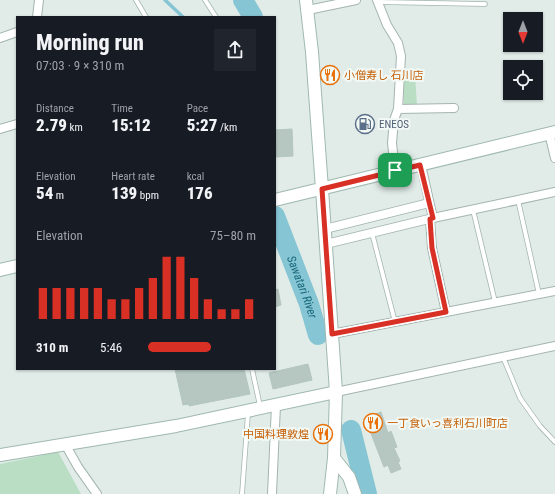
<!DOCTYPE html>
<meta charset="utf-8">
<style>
body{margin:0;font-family:"Roboto Condensed","Noto Sans JP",sans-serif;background:#20242c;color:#f1f3f6;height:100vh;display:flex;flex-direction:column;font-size:15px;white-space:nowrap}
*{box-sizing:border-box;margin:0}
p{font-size:13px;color:#9ea1a6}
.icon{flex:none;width:22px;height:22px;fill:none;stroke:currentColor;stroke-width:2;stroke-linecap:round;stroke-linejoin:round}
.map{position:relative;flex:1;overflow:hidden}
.drawer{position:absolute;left:16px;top:16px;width:260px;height:354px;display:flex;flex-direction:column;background:#171b24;border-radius:0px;box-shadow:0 1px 3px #0004}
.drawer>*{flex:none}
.needle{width:26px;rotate:180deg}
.buttons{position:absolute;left:503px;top:12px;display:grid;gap:8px}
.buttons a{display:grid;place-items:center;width:40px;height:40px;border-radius:0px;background:#171b24;box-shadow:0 1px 3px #0004;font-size:20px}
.pin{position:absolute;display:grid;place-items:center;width:34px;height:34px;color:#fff;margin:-17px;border-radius:8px;box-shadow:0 2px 6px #0006}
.round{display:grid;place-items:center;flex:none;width:42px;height:42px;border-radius:0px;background:#20242c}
.overview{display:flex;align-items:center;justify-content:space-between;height:68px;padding:0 20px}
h1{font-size:22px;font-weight:800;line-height:30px}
.stats{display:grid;grid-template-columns:repeat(3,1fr);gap:6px;height:68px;padding:4px 20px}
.stats div{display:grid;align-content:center}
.stats b{font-size:17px;font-weight:800}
.stats small{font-size:11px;font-weight:400}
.stats p{font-size:11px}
.chart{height:112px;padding:8px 20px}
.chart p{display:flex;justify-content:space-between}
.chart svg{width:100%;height:72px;margin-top:4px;stroke:#d93025;stroke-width:6}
ul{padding:0 20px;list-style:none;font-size:13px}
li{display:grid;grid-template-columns:64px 48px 1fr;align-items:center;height:30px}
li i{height:10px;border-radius:5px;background:#d93025}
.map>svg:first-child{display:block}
</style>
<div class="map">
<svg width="555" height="494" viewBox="0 0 555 494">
<rect width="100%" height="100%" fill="#e1ece8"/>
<path fill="#b9dec4" d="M404,75h11l2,31h-13z
M58,452l23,42h-81v-30z"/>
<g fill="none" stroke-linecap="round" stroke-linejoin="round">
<path stroke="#86c5d4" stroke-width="3.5" d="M165,0l18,17"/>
<g stroke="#86c5d4" stroke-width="20">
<path d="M243,0l10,17"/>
<path id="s1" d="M275,216l34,88 9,31"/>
<path d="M351,430l16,64"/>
</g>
</g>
<path fill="#b6c7c1" stroke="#b3c6bf" d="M292,129l1,27 -17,1 -1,-27z
M278,289l3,16 -6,2v-17z
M308,364l4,16 -39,9 -4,-16z
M175,369h69l6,25 -61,12v-2l-6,1z
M381,412l7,21 3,-2 6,16 -3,1 6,13 -2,1 3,7 -10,4 -3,-8 -4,2 -19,-49z"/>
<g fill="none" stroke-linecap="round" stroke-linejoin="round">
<defs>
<path id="lane" d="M136,0l10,17
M205,0l11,17
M378,2l107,2
M518,200l21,94
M474,214l21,88
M372,233l23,89
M503,357l17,41 20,28 15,16
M252,369l8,37
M242,494l6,-81"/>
<path id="street" d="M377,0l10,25 11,18 3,13 -3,53 -4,11 -2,23 3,27
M308,10l48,-10
M37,17l2,-17
M0,38l17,-6
M398,109l56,-1
M0,129l17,-5
M549,133l6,25
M421,165l12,53
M430,219l2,29 14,64
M325,229l104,-26
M326,244l107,-26 122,-26
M332,334l223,-43
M336,392l219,-46
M65,444l13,23 19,27
M272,494l4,-89"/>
<path id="secondary" d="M306,0l6,52 10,137 14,203 -2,66 -4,36
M275,200l280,-68
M0,270l17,-4
M0,455l176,-29 160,-34
M334,458l15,19 6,17"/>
</defs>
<use href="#lane" stroke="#a3b4af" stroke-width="5.5"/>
<use href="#street" stroke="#a3b4af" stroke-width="10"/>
<use href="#secondary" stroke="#9fb8b0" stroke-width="14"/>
<use href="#lane" stroke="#fff" stroke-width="4"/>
<use href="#street" stroke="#fff" stroke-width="8"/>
<use href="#secondary" stroke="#fff" stroke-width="12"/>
</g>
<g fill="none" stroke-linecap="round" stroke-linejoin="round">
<defs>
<path id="route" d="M420,165l13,53 -3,1 2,29 14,64 -114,22 -10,-145z"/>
</defs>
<use href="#route" stroke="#fff" stroke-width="8"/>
<use href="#route" stroke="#d93025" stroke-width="5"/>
</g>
<defs>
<symbol id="restaurant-ring" viewBox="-11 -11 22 22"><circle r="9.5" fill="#f2f9f5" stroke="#e8710a" stroke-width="1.5"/><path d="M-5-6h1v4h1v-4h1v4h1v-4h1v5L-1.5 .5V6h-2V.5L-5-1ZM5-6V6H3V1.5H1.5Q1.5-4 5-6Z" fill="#e8710a"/></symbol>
<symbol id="fuel-ring" viewBox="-11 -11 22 22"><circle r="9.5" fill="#f2f9f5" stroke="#5c6f8a" stroke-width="1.5"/><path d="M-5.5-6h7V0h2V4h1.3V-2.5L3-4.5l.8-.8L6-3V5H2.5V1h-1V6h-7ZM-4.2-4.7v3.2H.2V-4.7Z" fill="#5c6f8a"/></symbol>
</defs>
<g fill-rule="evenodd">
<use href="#restaurant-ring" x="319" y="64" width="22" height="22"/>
<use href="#fuel-ring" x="354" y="113" width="22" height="22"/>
<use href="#restaurant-ring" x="362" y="412" width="22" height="22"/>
<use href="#restaurant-ring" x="312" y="423" width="22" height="22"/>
</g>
<g text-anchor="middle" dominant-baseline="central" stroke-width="4" stroke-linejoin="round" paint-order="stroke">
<g font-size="11" fill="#c56008" stroke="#f2f9f5" text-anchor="start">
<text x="344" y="75">小僧寿し 石川店</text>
<text x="387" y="423">一丁食いっ喜利石川町店</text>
<text x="309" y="434" text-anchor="end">中国料理敦煌</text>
</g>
<g font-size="11" fill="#4e5e75" stroke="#f2f9f5" text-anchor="start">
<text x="379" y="124">ENEOS</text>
</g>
<g font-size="12" font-style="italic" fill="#18687c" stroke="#f2f9f5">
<text stroke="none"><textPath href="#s1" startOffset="76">Sawatari River</textPath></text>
</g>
</g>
</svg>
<div class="buttons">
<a><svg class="needle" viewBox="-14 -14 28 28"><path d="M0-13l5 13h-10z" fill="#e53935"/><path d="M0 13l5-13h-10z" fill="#9ea1a6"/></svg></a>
<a><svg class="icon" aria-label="locate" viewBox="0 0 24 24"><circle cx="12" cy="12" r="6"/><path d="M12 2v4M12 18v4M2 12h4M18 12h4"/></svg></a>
</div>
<div class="pin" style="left:395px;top:170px;background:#1e9e55"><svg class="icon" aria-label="arrive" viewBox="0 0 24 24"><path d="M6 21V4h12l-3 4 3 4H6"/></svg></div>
<section class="drawer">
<div class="overview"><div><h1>Morning run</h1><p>07:03 · 9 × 310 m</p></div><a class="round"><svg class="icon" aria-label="share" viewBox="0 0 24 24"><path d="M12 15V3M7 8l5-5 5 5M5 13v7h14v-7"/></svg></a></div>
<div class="stats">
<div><p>Distance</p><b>2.79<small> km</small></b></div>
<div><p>Time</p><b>15:12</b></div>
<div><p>Pace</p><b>5:27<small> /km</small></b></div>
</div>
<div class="stats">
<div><p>Elevation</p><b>54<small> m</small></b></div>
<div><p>Heart rate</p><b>139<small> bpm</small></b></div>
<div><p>kcal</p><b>176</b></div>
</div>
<div class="chart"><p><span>Elevation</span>75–80 m</p>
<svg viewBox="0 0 160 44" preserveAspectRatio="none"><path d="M5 44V25M15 44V25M25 44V25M35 44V25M45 44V25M55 44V32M65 44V32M75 44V25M85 44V19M95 44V6M105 44V6M115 44V19M125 44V32M135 44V38M145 44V38M155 44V32"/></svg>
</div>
<ul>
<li><b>310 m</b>5:46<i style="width:58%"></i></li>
</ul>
</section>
</div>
